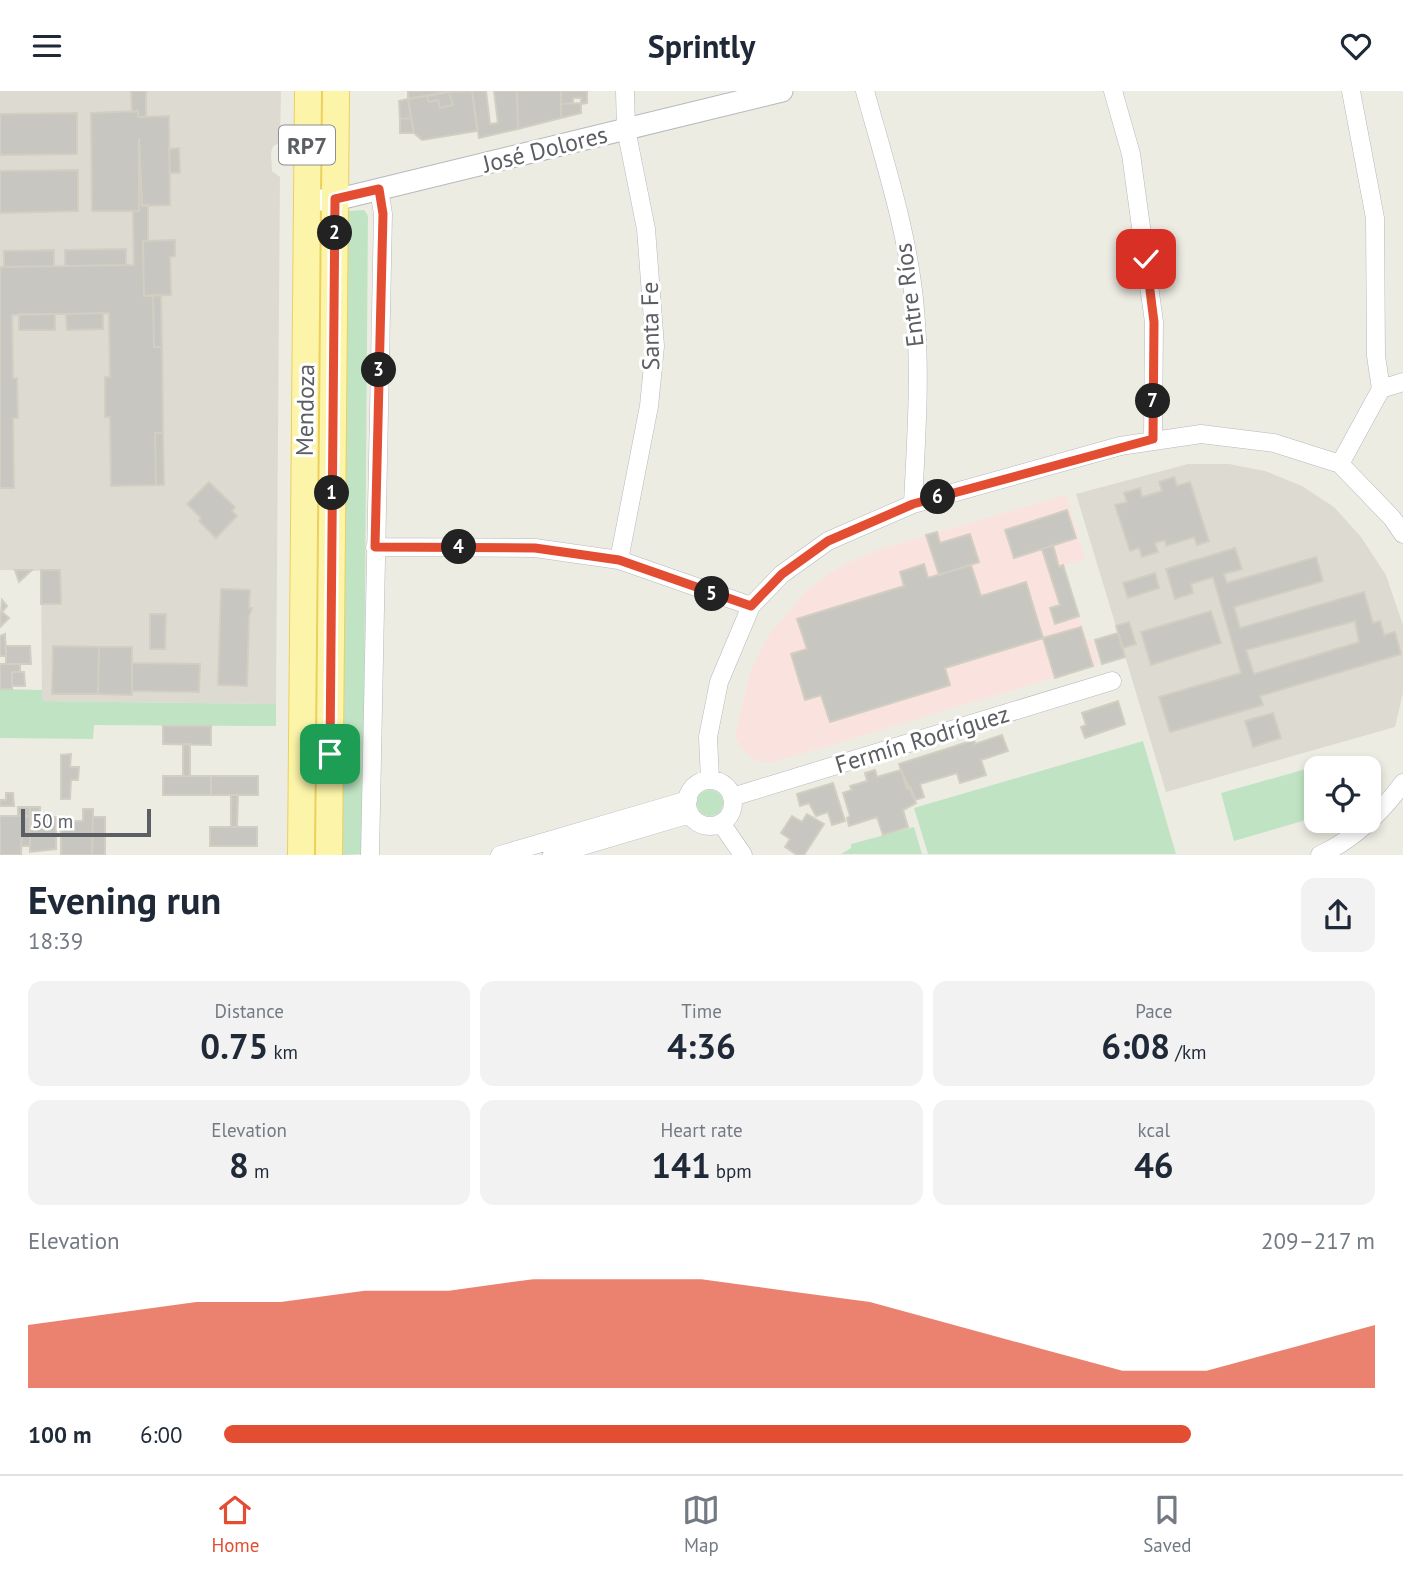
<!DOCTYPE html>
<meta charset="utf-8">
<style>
body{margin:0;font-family:"PT Sans",sans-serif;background:#f2f2f3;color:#1f2937;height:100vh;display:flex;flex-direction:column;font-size:26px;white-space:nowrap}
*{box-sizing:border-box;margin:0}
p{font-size:23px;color:#747a83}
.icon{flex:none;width:38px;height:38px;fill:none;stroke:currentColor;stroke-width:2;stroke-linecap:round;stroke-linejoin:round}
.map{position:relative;height:764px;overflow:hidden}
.panel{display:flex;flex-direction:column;background:#fff;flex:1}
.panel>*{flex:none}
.buttons{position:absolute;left:1304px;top:665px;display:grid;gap:14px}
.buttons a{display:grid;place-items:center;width:77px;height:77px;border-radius:14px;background:#fff;box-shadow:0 4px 10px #0003;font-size:35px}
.scale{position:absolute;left:21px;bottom:18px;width:130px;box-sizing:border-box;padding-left:7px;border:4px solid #5b5e63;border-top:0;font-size:19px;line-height:24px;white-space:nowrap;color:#5b5e63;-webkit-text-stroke:5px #fff;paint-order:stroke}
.pin{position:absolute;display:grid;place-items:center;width:60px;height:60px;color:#fff;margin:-30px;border-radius:14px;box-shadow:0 4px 10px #0006}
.km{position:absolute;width:35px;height:35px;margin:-18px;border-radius:50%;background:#222;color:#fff;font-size:19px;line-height:35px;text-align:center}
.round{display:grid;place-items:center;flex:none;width:74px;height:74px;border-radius:14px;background:#f2f2f3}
.headline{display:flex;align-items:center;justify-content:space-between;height:119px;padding:0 28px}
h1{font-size:38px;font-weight:700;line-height:52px}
.metrics{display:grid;grid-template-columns:repeat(3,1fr);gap:10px;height:119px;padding:7px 28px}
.metrics div{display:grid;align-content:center;border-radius:14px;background:#f2f2f3;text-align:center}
.metrics b{font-size:35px;font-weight:700}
.metrics small{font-size:19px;font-weight:400}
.metrics p{font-size:19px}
.chart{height:196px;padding:14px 28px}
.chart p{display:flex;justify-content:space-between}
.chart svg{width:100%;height:126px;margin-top:7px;fill:#e34e33;opacity:.7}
ul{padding:0 28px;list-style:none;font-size:23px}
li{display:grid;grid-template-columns:112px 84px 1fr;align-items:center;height:52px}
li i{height:18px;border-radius:9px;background:#e34e33}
header{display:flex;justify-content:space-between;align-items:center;height:91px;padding:0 28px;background:#fff;font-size:32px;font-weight:700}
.dock{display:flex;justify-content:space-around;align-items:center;height:98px;border-top:2px solid #e0e1e3;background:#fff;font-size:19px;color:#747a83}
.dock a{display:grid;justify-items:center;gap:4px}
.dock .on{color:#e34e33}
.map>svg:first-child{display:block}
</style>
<header><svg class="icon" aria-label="menu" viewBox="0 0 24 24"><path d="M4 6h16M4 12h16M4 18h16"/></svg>Sprintly<svg class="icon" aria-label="heart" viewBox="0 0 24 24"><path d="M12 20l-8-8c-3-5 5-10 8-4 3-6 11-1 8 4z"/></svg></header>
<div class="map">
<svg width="1403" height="764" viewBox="0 0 1403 764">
<rect width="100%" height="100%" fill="#edece3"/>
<path fill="#dddbd1" d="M0,0h281l-1,52 -7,3 -2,7 1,18 8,6 -4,527 -234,-3 -1,-130 -41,-1z
M1188,373h41l36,7 37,15 32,21 27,30 25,38 17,50v68l-8,34 -229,65 -90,-298z"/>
<path fill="#fae3df" d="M1066,404l19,64 -22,7 24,74 5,-1 7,25 -324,98 -20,-1 -13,-11 -7,-15 15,-63 18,-36 38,-45 36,-26 35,-15z"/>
<path fill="#c0e4c3" d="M364,119l4,6 -5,638 -20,1 1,-638 4,-6z
M0,598l42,1v11l234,3v22l-182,-1 -1,14 -93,-1z
M1143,650l33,113h-248l-14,-46z
M1320,674l1,3h-5v49l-82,24 -13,-48z
M697 712a13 13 0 1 1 26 0a13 13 0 1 1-26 0Z
M914,736l8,27h-81l10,-6v-4z"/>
<path fill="#c8c6c0" stroke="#d2cec1" stroke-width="2" fill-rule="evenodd" d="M131,0h15v26h-8v-6l-6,1z
M408,0h38v1l-38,7z
M472,0h14l4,33 8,-1 -4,-32h23l1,38 -39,9z
M472,0l5,40 -55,9 -8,-7 -6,-34 19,-3 2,6 9,-2 2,8 13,-3 -4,-13z
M517,0h44v27l-43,11z
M561,0h26v12l-6,1v-6h-8v5l-12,1z
M449,1l4,13 -13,3 -2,-8 -9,2 -2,-6z
M408,8l3,19 -11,1 -1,-18z
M581,12v10l-20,5v-14z
M138,20v6l31,-1 1,89 -28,1 -3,-68v73h-47l-1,-98z
M77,22v41l-77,1v-41z
M411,27l3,15h-14v-14z
M139,47l3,68 6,-1v36h-5l1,55 9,-1 1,52h8l1,86h-8l1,52 -45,1 -1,-69h-5v-40h5l-1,-64 -97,2 1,63h4l1,40h-5l1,70h-14v-221l134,-2 -1,-54h6z
M179,57l1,25h-10l-1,-24z
M78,79v41l-78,2v-42z
M175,149v16l-5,1 1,38 -27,1 -1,-55z
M126,158v16l-61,1v-16z
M54,159v16l-50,1v-16z
M153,204h8l1,52h-8z
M103,222v16l-36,1 -1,-16z
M19,223h36v16h-36z
M155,342h8l1,52h-8z
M1174,386l3,9 13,-4 19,59 -12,4 -3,-8 -28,9 -1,-6 -10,3 3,9 -16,5 -3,-9 -9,3 -15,-46 12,-3 -3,-9 16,-5 2,9 20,-6 -3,-9z
M209,391l26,25 -3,4 5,5 -21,22 -17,-17 2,-3 -14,-14z
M1067,419l9,28 -62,20 -9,-28z
M937,441l3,11 30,-9 9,28 -40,13 -13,-40z
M1053,454l6,22 4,-2 16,51 -24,8 -5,-16 10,-3 -18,-56z
M1235,457l7,21 -18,5 3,9 89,-26 7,24 -89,26 6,21 124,-36 9,31 7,-2 4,14 11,-3 6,22 -141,42 3,9 -93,27 -11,-35 82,-24 -28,-96 -22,7 2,9 -18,6 -9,-30zM1355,530l4,21 -105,32 -8,-24z
M924,473l4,14 43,-13 10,31 45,-14 17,56 -98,30 5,17 -120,37 -9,-27 -16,5 -14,-46 16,-5 -10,-30 107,-33 -4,-14z
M15,479h17l-13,12z
M41,479h19l1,34h-20z
M1155,482l4,15 -31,10 -5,-15z
M221,498l29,1 -1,18h3l-3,8 -2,70 -29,-1z
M2,509l5,6 -5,6 7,6 -9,9z
M1211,520l10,32 -70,22 -10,-33z
M150,523h16l-1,35h-15z
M1129,531l7,22 -13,4 -7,-22z
M1081,536l12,39 -38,12 -12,-40z
M1118,542l7,24 -23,7 -7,-24z
M5,543l1,22h-6v-20z
M6,555h24l1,18h-25z
M53,555l46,1 -1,47h-46z
M99,556h33v48l-34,-1z
M132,572l68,1 -1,28 -67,-1z
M0,573h20v8h-8v17h-12z
M12,581h12l1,14h-13z
M1118,610l7,23 -40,14 -4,-11 5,-2 -4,-12z
M1273,622l8,25 -28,9 -8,-26z
M163,635h48v19l-48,-1z
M1002,644l6,16 -27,9 5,15 -26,8 -3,-10 -37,11 4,13 -9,3 -4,-12 -4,1 -8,-25 75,-24 1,4z
M183,653h7v32h-7z
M71,663l-1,13h9l-1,13h-7l-1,19h-9v-44z
M875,679l2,7 24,-7 15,33 -13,7 5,17 -25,8 -6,-18 -28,9 -2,-8 3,-2 -7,-23 9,-3 -2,-4 17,-5 -2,-8z
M163,685h48v19h-48z
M211,685h47v19h-47z
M833,692l12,38 -13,4 -4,-13 -12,4 -7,-13 -9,3 -3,-12z
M6,702h7l1,13h-14v-6h6z
M231,704h7l-1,32h-6z
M18,716h12v9h-12z
M30,716h10v11h-10z
M83,718h10l-1,46h-31v-34h22z
M807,723l17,10 -20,31h-7l-12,-8 5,-8 -9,-6 11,-17 10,6z
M0,725h30v20l-8,-1 -1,20h-21z
M56,726v32l-26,3v-34z
M93,726h12v38h-13z
M210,736h47v19h-47z
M22,744l8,1v10h-9z"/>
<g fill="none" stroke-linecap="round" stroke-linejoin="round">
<defs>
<path id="minor" d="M865,0c20,72 44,145 50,219 6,65 1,129 -2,194
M1113,0l18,63 23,168 -1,117
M1381,298l22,-7
M1340,373l41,-75 -5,-33 -1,-138 -24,-127
M375,456l160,1 84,12 132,46
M619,469l30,-154 6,-60 -9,-117 -20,-100 -1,-38
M710,689l-2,-43 11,-55 32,-76 31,-32 46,-33 85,-37 207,-58 81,-12 73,9 66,21 52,54 11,16
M687 712a23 23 0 1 1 46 0a23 23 0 1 1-46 0Z
M732,706l380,-116
M721,732l22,32
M370,764l13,-641 -4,-25
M500,764l188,-55
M552,764l138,-41
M1320,764c34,-16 61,-42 83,-72"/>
<path id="tertiary" d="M307,109h28l447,-109"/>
<path id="primary" d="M301,764l7,-764
M329,764l7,-764"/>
</defs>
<use href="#minor" stroke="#b5b8bd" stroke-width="19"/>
<use href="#tertiary" stroke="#b5b8bd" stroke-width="23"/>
<use href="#primary" stroke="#eccf5d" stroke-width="28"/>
<use href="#minor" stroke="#fff" stroke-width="18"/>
<use href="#tertiary" stroke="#fff" stroke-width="21"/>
<use href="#primary" stroke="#fcf5a9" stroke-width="26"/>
</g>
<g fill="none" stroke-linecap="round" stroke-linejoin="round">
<defs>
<path id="route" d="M330,663l5,-555 44,-10 4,25 -8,333 160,1 84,12 132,46 31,-32 46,-33 85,-37 240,-65 1,-117 -8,-63"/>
</defs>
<use href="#route" stroke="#fff" stroke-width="14"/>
<use href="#route" stroke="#e34e33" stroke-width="9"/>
</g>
<g text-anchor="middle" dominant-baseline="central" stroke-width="6" stroke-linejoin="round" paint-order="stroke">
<rect fill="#fff" stroke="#8c8e92" stroke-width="2" x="279" y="34.5" width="56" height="39" rx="5"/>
<g font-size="23" font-weight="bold" fill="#5b5e63">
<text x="307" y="54">RP7</text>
</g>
<g font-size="24" fill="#5b5e63" stroke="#fff">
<text transform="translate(545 58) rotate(-14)">José Dolores</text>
<text transform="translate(909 204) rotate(-97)">Entre Ríos</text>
<text transform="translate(650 235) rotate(-91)">Santa Fe</text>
<text transform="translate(305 319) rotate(-89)">Mendoza</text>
<text transform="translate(922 648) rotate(-17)">Fermín Rodríguez</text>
</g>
</g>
</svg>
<div class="buttons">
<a><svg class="icon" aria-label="locate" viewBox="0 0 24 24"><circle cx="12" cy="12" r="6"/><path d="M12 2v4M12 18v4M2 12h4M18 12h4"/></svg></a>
</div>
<div class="scale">50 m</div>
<div class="pin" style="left:330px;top:663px;background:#1e9e55"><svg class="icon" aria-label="arrive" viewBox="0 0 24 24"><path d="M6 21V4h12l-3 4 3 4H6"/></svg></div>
<div class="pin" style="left:1146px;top:168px;background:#d93025"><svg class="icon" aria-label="check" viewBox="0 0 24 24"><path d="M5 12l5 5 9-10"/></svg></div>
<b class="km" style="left:332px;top:402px">1</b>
<b class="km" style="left:335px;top:142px">2</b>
<b class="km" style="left:379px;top:279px">3</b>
<b class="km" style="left:459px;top:456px">4</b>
<b class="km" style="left:712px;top:503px">5</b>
<b class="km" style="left:938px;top:406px">6</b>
<b class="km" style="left:1153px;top:310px">7</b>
</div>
<section class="panel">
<div class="headline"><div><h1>Evening run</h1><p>18:39</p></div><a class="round"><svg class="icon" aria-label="share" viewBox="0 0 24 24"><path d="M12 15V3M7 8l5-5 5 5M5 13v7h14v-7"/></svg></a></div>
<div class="metrics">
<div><p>Distance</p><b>0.75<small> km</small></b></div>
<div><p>Time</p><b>4:36</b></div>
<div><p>Pace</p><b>6:08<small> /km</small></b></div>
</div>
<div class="metrics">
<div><p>Elevation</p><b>8<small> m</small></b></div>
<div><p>Heart rate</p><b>141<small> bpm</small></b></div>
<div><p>kcal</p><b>46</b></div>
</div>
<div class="chart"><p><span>Elevation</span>209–217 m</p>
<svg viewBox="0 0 160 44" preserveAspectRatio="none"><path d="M0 44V22L10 18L20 14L30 14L40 10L50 10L60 6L70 6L80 6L90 10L100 14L110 22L120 30L130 38L140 38L150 30L160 22V44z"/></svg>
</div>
<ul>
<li><b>100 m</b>6:00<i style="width:84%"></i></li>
</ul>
</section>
<nav class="dock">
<a class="on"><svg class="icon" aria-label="home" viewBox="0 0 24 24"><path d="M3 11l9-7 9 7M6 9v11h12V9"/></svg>Home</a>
<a><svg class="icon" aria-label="map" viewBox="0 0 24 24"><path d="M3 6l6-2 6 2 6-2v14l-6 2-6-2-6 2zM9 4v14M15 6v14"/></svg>Map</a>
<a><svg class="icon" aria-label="saved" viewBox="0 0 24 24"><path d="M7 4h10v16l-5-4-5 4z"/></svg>Saved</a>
</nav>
